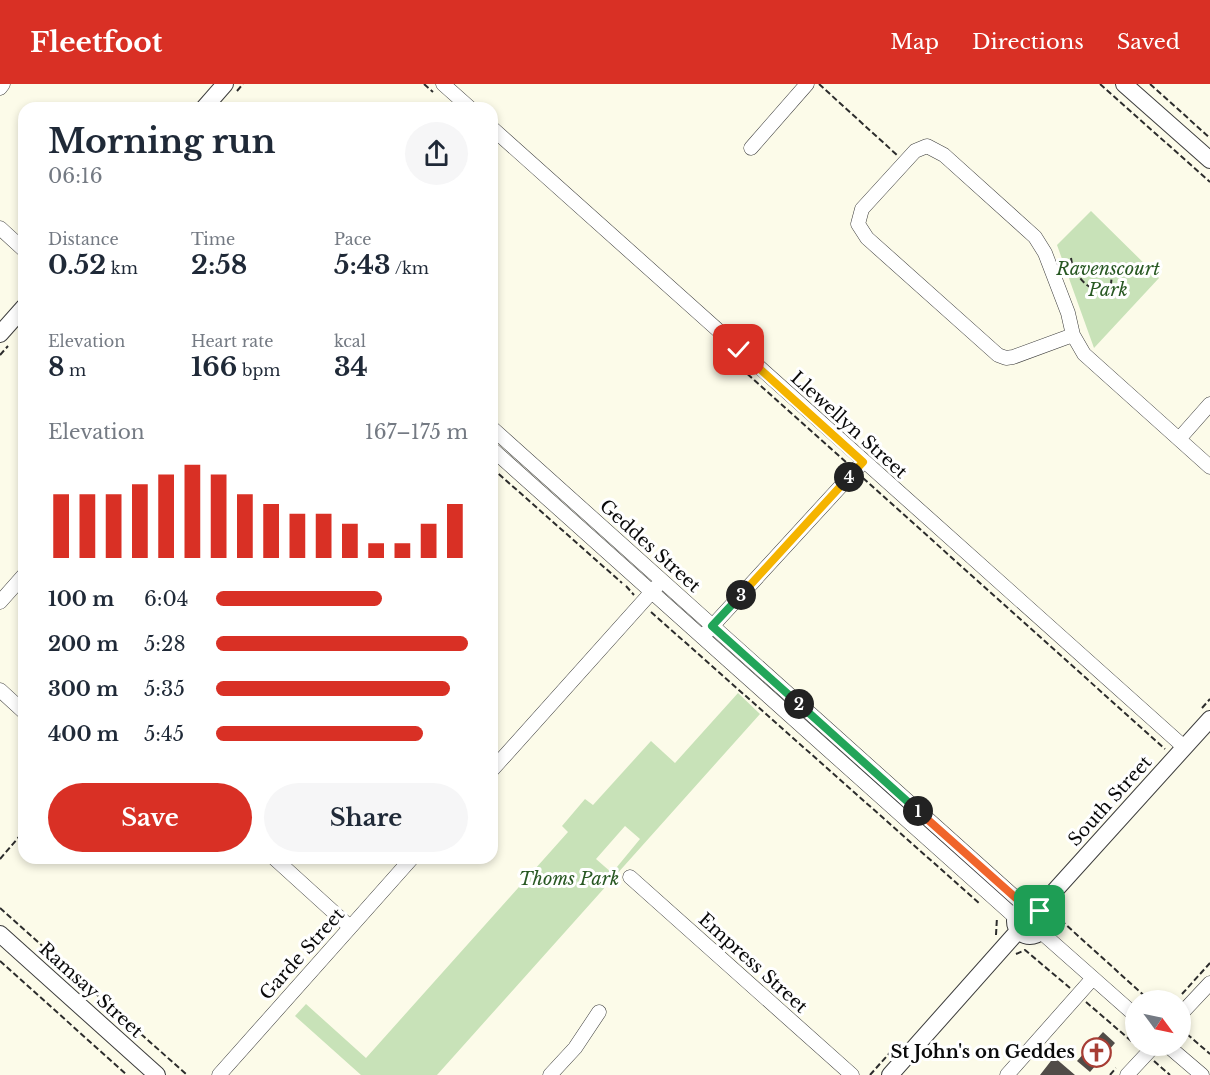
<!DOCTYPE html>
<meta charset="utf-8">
<style>
body{margin:0;font-family:"Libre Baskerville",serif;background:#f6f6f7;color:#1f2937;height:100vh;display:flex;flex-direction:column;font-size:22px;white-space:nowrap}
*{box-sizing:border-box;margin:0}
p{font-size:20px;color:#747a83}
.icon{flex:none;width:33px;height:33px;fill:none;stroke:currentColor;stroke-width:2;stroke-linecap:round;stroke-linejoin:round}
.map{position:relative;flex:1;overflow:hidden}
.drawer{position:absolute;left:18px;top:18px;width:480px;height:762px;display:flex;flex-direction:column;background:#fff;border-radius:18px;box-shadow:0 3px 9px #0003}
.drawer>*{flex:none}
.needle{width:39px;rotate:123deg}
.tools{position:absolute;left:1125px;top:906px;display:grid;gap:12px}
.tools a{display:grid;place-items:center;width:66px;height:66px;border-radius:50%;background:#fff;box-shadow:0 3px 9px #0003;font-size:30px}
.pin{position:absolute;display:grid;place-items:center;width:51px;height:51px;color:#fff;margin:-26px;border-radius:12px;box-shadow:0 3px 9px #0006}
.km{position:absolute;width:30px;height:30px;margin:-15px;border-radius:50%;background:#222;color:#fff;font-size:16px;line-height:30px;text-align:center}
.round{display:grid;place-items:center;flex:none;width:63px;height:63px;border-radius:32px;background:#f6f6f7}
.overview{display:flex;align-items:center;justify-content:space-between;height:102px;padding:0 30px}
h1{font-size:33px;font-weight:700;line-height:45px}
.stats{display:grid;grid-template-columns:repeat(3,1fr);gap:9px;height:102px;padding:6px 30px}
.stats div{display:grid;align-content:center}
.stats b{font-size:26px;font-weight:700}
.stats small{font-size:16px;font-weight:400}
.stats p{font-size:16px}
.chart{height:168px;padding:12px 30px}
.chart p{display:flex;justify-content:space-between}
.chart svg{width:100%;height:108px;margin-top:6px;stroke:#d93025;stroke-width:6}
.cta{display:flex;gap:12px;margin-top:auto;padding:12px 30px}
.cta a{flex:1;height:69px;border-radius:36px;background:#d93025;color:#fff;font-size:24px;font-weight:700;line-height:69px;text-align:center}
.cta a+a{background:#f6f6f7;color:#1f2937}
ul{padding:0 30px;list-style:none;font-size:20px}
li{display:grid;grid-template-columns:96px 72px 1fr;align-items:center;height:45px}
li i{height:15px;border-radius:8px;background:#d93025}
header{display:flex;align-items:center;gap:36px;box-sizing:border-box;height:84px;padding:0 30px;background:#d93025;color:#fff}
header strong{font-size:28px}
nav{display:flex;gap:33px;margin-inline-start:auto;font-size:21px}
.map>svg:first-child{display:block}
</style>
<header>
<strong>Fleetfoot</strong>
<nav><a>Map</a><a>Directions</a><a>Saved</a></nav>
</header>
<div class="map">
<svg width="1210" height="991" viewBox="0 0 1210 991">
<rect width="100%" height="100%" fill="#fcfbe9"/>
<path fill="#c8e2b8" fill-rule="evenodd" d="M1091,127l68,67 -65,70 -37,-103z
M738,609l22,21 -323,361h-76l-66,-59 11,-12 60,54 202,-226 -6,-6 23,-27 8,6 58,-64 24,22zM625,742l15,13 -28,34 -16,-14z"/>
<path fill="#514c48" d="M1103,948l12,11 -25,29 -13,-11z
M1054,973l21,18h-35z"/>
<g fill="none" stroke-linecap="round" stroke-linejoin="round">
<defs>
<path id="minor" d="M443,0l27,24
M0,4l3,-4
M492,44l692,619
M751,64l56,-64
M0,144l24,22
M1073,251l-60,22 -7,1 -8,-3 -131,-117 -9,-14 4,-15 53,-58 12,-5 17,9 91,82 10,16 23,60 5,22 11,19 126,113
M492,344l534,479
M1179,355l31,-35
M492,365l523,468
M0,518l24,-27
M706,549l157,-171
M0,606l24,22
M492,686l165,-184
M274,774l76,69
M630,793l222,198
M1041,848l95,84
M1180,931l30,-32
M1168,962l34,29
M219,991l193,-217
M550,991l25,-27 24,-36
M1007,991l86,-97
M1127,991l27,-29"/>
<path id="tertiary" d="M1124,0l86,76
M204,24l21,-24
M0,250l24,-27
M1015 837a15 15 0 1 1 30 0a15 15 0 1 1-30 0Z
M1040,827l10,-15 160,-177
M0,850l157,141
M890,991l128,-144"/>
</defs>
<use href="#minor" stroke="#3d3d3d" stroke-width="15"/>
<use href="#tertiary" stroke="#3d3d3d" stroke-width="18"/>
<path stroke="#2c2c2c" stroke-width="2" stroke-dasharray="6 3" stroke-linecap="butt" d="M424,0l9,8
M819,0l78,71
M1100,0l110,98
M1150,0l60,54
M237,7l6,-7
M1071,174l1,6
M1062,183l10,-3c7,15 15,26 32,27l7,-7 1,-10
M0,271l8,-9
M734,278l112,100
M492,384l130,115
M863,394l302,271
M626,502l8,9
M651,528l328,291
M1202,624l8,-9
M0,775l24,-28
M1028,807l11,-3
M0,824l187,167
M1054,830l95,86
M996,851l1,-18
M1016,870l9,-4 45,38
M0,877l127,114
M1182,910l28,-31
M1086,918l50,43
M1180,944l30,26
M1154,977l16,14
M870,991l24,-27
M1110,991l6,-7"/>
<use href="#minor" stroke="#fff" stroke-width="14"/>
<use href="#tertiary" stroke="#fff" stroke-width="16"/>
</g>
<g fill="none" stroke-linecap="round" stroke-linejoin="round">
<defs>
<path id="split-1" d="M918,727l108,96h7l7,4"/>
<path id="split-2" d="M799,620l119,107"/>
<path id="split-3" d="M741,511l-29,31 87,78"/>
<path id="split-4" d="M741,511l108,-118"/>
<path id="split-5" d="M739,266l124,112 -14,15"/>
</defs>
<use href="#split-1" stroke="#fff" stroke-width="12"/>
<use href="#split-2" stroke="#fff" stroke-width="12"/>
<use href="#split-3" stroke="#fff" stroke-width="12"/>
<use href="#split-4" stroke="#fff" stroke-width="12"/>
<use href="#split-5" stroke="#fff" stroke-width="12"/>
<use href="#split-1" stroke="#f0652b" stroke-width="8"/>
<use href="#split-2" stroke="#22a559" stroke-width="8"/>
<use href="#split-3" stroke="#22a559" stroke-width="8"/>
<use href="#split-4" stroke="#f5b400" stroke-width="8"/>
<use href="#split-5" stroke="#f5b400" stroke-width="8"/>
</g>
<defs>
<symbol id="church-ring" viewBox="-11 -11 22 22"><circle r="9.5" fill="#fff" stroke="#a73d34" stroke-width="1.5"/><path d="M-1.2-6h2.4v3.5h3.3v2.4h-3.3V6h-2.4V-.1h-3.3v-2.4h3.3Z" fill="#a73d34"/></symbol>
</defs>
<g fill-rule="evenodd">
<use href="#church-ring" x="1080" y="952" width="33" height="33"/>
</g>
<g text-anchor="middle" dominant-baseline="central" stroke-width="6" stroke-linejoin="round" paint-order="stroke">
<g font-size="18" font-style="italic" fill="#285823" stroke="#fff">
<text x="1108" y="185">Ravenscourt<tspan x="1108" dy="21">Park</tspan></text>
<text x="569" y="795">Thoms Park</text>
</g>
<g font-size="18" fill="#0a0a0a" stroke="#fff">
<text transform="translate(849 341) rotate(42)">Llewellyn Street</text>
<text transform="translate(650 462) rotate(42)">Geddes Street</text>
<text transform="translate(1110 717) rotate(-48)">South Street</text>
<text transform="translate(302 870) rotate(-48)">Garde Street</text>
<text transform="translate(753 879) rotate(42)">Empress Street</text>
<text transform="translate(91 906) rotate(42)">Ramsay Street</text>
</g>
<g font-size="18" font-weight="bold" fill="#0a0a0a" stroke="#fff" text-anchor="end">
<text x="1075" y="968">St John's on Geddes</text>
</g>
</g>
</svg>
<div class="tools">
<a><svg class="needle" viewBox="-14 -14 28 28"><path d="M0-13l5 13h-10z" fill="#e53935"/><path d="M0 13l5-13h-10z" fill="#747a83"/></svg></a>
</div>
<div class="pin" style="left:1040px;top:827px;background:#1e9e55"><svg class="icon" aria-label="arrive" viewBox="0 0 24 24"><path d="M6 21V4h12l-3 4 3 4H6"/></svg></div>
<div class="pin" style="left:739px;top:266px;background:#d93025"><svg class="icon" aria-label="check" viewBox="0 0 24 24"><path d="M5 12l5 5 9-10"/></svg></div>
<b class="km" style="left:918px;top:727px">1</b>
<b class="km" style="left:799px;top:620px">2</b>
<b class="km" style="left:741px;top:511px">3</b>
<b class="km" style="left:849px;top:393px">4</b>
<section class="drawer">
<div class="overview"><div><h1>Morning run</h1><p>06:16</p></div><a class="round"><svg class="icon" aria-label="share" viewBox="0 0 24 24"><path d="M12 15V3M7 8l5-5 5 5M5 13v7h14v-7"/></svg></a></div>
<div class="stats">
<div><p>Distance</p><b>0.52<small> km</small></b></div>
<div><p>Time</p><b>2:58</b></div>
<div><p>Pace</p><b>5:43<small> /km</small></b></div>
</div>
<div class="stats">
<div><p>Elevation</p><b>8<small> m</small></b></div>
<div><p>Heart rate</p><b>166<small> bpm</small></b></div>
<div><p>kcal</p><b>34</b></div>
</div>
<div class="chart"><p><span>Elevation</span>167–175 m</p>
<svg viewBox="0 0 160 44" preserveAspectRatio="none"><path d="M5 44V18M15 44V18M25 44V18M35 44V14M45 44V10M55 44V6M65 44V10M75 44V18M85 44V22M95 44V26M105 44V26M115 44V30M125 44V38M135 44V38M145 44V30M155 44V22"/></svg>
</div>
<ul>
<li><b>100 m</b>6:04<i style="width:66%"></i></li>
<li><b>200 m</b>5:28<i style="width:100%"></i></li>
<li><b>300 m</b>5:35<i style="width:93%"></i></li>
<li><b>400 m</b>5:45<i style="width:82%"></i></li>
</ul>
<div class="cta"><a>Save</a><a>Share</a></div>
</section>
</div>
